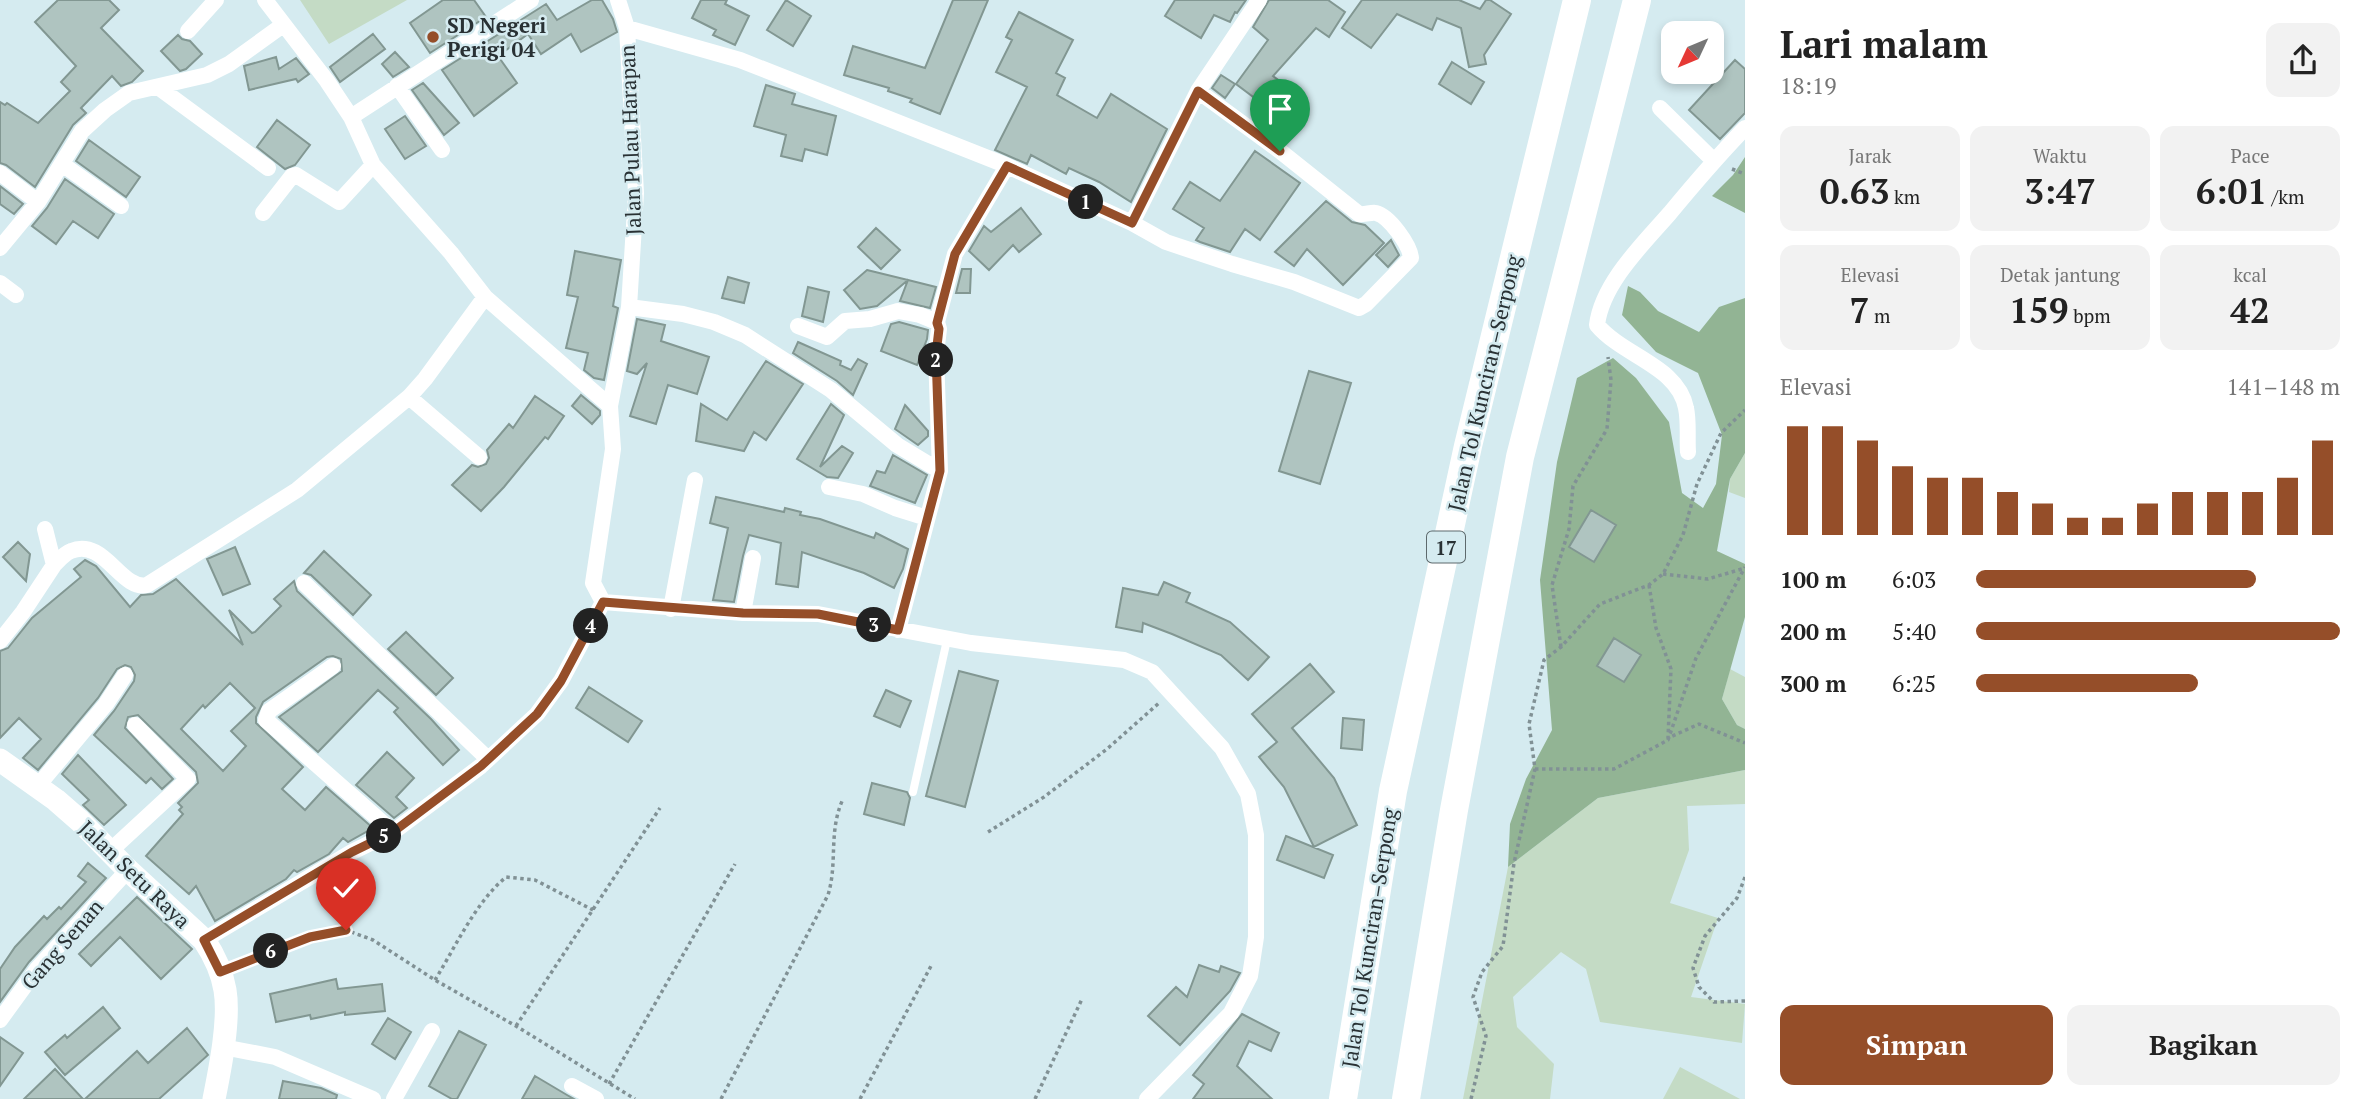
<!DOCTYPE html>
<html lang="id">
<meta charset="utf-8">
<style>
body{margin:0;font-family:"PT Serif",serif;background:#f2f2f2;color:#222;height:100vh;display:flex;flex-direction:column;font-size:26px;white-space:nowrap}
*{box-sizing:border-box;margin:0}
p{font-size:23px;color:#767676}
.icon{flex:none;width:38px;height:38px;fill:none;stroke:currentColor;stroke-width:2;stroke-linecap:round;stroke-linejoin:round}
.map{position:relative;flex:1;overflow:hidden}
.drawer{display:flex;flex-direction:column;background:#fff;width:630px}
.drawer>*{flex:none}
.needle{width:46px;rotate:226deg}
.controls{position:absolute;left:1661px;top:21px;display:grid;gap:14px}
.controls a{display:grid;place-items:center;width:63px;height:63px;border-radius:14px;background:#fff;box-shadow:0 4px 10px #0003;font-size:35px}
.pin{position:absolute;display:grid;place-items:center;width:60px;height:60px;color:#fff;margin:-72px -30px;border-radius:50% 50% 50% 0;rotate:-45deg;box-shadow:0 0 7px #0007}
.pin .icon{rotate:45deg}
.km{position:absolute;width:35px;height:35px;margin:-18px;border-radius:50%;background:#222;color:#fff;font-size:19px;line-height:35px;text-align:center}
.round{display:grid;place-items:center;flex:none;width:74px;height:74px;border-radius:14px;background:#f2f2f2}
.summary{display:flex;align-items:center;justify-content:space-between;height:119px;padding:0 35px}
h1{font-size:38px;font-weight:700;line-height:52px}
.metrics{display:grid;grid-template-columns:repeat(3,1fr);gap:10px;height:119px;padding:7px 35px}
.metrics div{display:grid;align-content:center;border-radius:14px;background:#f2f2f2;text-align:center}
.metrics b{font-size:35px;font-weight:700}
.metrics small{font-size:19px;font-weight:400}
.metrics p{font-size:19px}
.chart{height:196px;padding:14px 35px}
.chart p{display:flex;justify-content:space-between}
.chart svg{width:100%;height:126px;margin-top:7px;stroke:#954e29;stroke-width:6}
.action{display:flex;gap:14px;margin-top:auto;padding:14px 35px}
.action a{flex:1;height:80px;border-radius:14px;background:#954e29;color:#fff;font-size:28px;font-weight:700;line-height:80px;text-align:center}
.action a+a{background:#f2f2f2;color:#222}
ul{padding:0 35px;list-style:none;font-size:23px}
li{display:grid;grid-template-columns:112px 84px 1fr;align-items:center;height:52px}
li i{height:18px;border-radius:9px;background:#954e29}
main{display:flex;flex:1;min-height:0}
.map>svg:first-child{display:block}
</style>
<main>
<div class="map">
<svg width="1745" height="1099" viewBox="0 0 1745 1099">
<rect width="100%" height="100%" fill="#d5ebf0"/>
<path fill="#c4dbc5" d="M300,0h107l-78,44z
M1745,453v45l-16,-6 1,-13z
M1730,669l15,8v52l-8,-4 -15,-26z
M1745,770v34l-58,2 2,44 -19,53 48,15 -27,79 54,7 -3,39 -142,-21 -14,-53 -25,-17 -48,45 4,30 37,37 -4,35h-87l45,-232 90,-69z
M1680,1067l60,32h-77z"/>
<path fill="#92b494" d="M1745,157v56l-33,-17 21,-21z
M1628,286l12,6 18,19 41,21 20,-25 26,-9v155l-15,26 -13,72 28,13v53l-23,82 15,26 8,4v41l-147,28 -90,69 2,-43 16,-45 26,-49 -12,-150 17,-118 20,-84 36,-20 23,20 33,44 13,71 21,15 13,-24 6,-49 -24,-62 -42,-21 -34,-37z"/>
<path fill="#afc4c0" stroke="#829792" stroke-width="2" fill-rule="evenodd" d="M58,0h51l10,10 -18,18 42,43 -11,11 -11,4 -9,-10 -31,32 5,5 -13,12 -38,62 -29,-22 -6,-2v-61l5,3 2,-2 31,20 32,-32 -9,-9 15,-16 -41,-44z
M443,0h31l12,17 -56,36 -20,-30z
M592,0h10l11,19 4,13 -36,20 -10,-18 -30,20 -13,-20 -30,22 19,27 -43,33 -32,-46 104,-66 11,16z
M701,0h26l-2,4 24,12 -14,29 -22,-10 3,-5 -24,-12z
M786,0l25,16 -18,30 -26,-16z
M953,0h35l-48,114 -30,-12 2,-3 -24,-8 1,-3 -45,-13 9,-29 72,22z
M1175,0h71l-9,13 -2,-1 -5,10 -16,-7 -13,23 -36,-22z
M1269,0h59l17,12 -16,25 -13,-9 -43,48 8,6 -17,23 -28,-21 32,-44 -15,-13z
M1362,0h97l21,9 6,-9h4l21,14 -27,41 2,9 -17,3 -8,-39 -24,-10 -5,12 -35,-16 -26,34 -29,-20z
M1019,12l54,28 -17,33 9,5 -8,17 40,23 14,-24 56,35 -36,73 -32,-20 -30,-14 -3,6 -35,-19 -4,9 -32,-14 32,-63 -31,-15 16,-32 -6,-3z
M373,34l12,15 -45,33 -10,-15z
M178,35l4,4 8,2 12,13 -16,15 -6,2 -19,-20z
M395,52l14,15 -16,10 -11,-13z
M276,57l3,12 17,-11 13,16 -11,8 -2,-3 -47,11 -5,-24z
M1735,60l10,9v44l-25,26 -31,-29z
M1452,62l32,20 -13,22 -32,-20z
M1221,75l14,9 -10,14 -13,-10z
M423,83l36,40 -15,12 -32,-45z
M766,85l29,9 -3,10 44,12 -9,39 -22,-6 -3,12 -21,-5 5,-21 -32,-9z
M405,116l21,30 -21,13 -20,-30z
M277,120l33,25 -15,20 -10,4 -28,-22z
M89,140l51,37 -14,20 -50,-36z
M1255,151l45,32 -40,57 -15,-11 -15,23 -30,-10 -4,-2 8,-12 -31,-19 17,-27 30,19z
M65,179l49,35 -16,24 -25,-17 -17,23 -24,-18 15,-18z
M0,186l23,18 -9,10 -14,-10z
M1326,201l26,21 13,3 19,18 -41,42 -36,-36 -13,17 -19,-14z
M1021,208l20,26 -22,18 -6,-7 -24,25 -20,-19 15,-25 7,6z
M876,228l24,22 -19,19 -23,-22z
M1391,240l8,15 -11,12 -12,-12z
M575,251l46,9 -8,46 5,2 -14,72 -10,-2 -10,-8 4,-17 -22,-5 12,-51 -11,-2z
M962,269h9l-1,24h-14z
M867,270l41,10 -31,26 -17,3 -16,-19z
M728,277l21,6 -5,20 -22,-5z
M908,280l28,7 -6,21 -30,-7z
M808,287l21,5 -6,30 -21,-6z
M637,319l28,6 -4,16 48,16 -12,37 -29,-9 -12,39 -26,-8 17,-53 -10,11 -10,-3z
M899,322l29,8 -1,9 -10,26 -36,-14 10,-27z
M798,342l43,19 -1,4 11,5 7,-11 9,5 -14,31 -16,-14 -44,-28z
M766,361l37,23 -37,56 -12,-8 -10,19 -48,-10 5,-37 26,16z
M1309,371l42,12 -31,101 -41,-13z
M581,395l19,16v4l-8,9 -20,-18z
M535,396l29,20 -16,23 -3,-2 -41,50 -23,24 -29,-26 20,-20 6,2 8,-3 3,-6 -2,-8 22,-26 4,4z
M831,404l13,11 -24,52 22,-21 11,7 -15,25 -11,-1 -30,-18z
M905,405l23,26v5l-10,9 -23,-16z
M893,455l34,20 -12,28 -45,-17 7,-15 8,2z
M716,497l68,15 1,-4 16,4 -1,3 20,4 54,19 2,-5 32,16 -5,20 -9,19 -30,-15 -62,-21 -4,35 -22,-3 5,-41 -32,-8 -6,21 -9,46 -21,-2 15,-72 -18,-5z
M1591,510l25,15 -22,37 -25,-15z
M18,542l12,12 -4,27 -23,-24z
M235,547l15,37 -27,11 -16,-36z
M324,551l47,44 -18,20 -42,-40 -7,-2z
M85,560l11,6 34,41 11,-12 12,-1 23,-15 67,66 -14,-35 23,23 3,-1 26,-26 -7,-7 20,-18 3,10 134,128 28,31 -16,15 -49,-53 4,-4 -20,-18 -60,62 -39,-35 63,-46 -1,-12 -8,-3 -6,1 -64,45 -7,15v6l47,44 -21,22 23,21 21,-23 47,41 -25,14 -5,-4 -14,16 -32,18 -3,-2 -8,9 -71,42 -19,-35 -7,8 -43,-38 37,-42 -4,-4 3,-3 -4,-4 20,-20 -2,-11 -58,-57 -10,2 -3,11 48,51 -11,10 -11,-11 -5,5 -52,-48 20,-24 20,-30 1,-6 -4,-8 -6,-2 -8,4 -19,29 -60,72 -15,-12 18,-19 -22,-21 -19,20v-87l8,-3 24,-30 49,-41 -7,-8zM230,683l25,25 -24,23 15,15 -23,25 -42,-42 22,-24 2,3z
M1164,582l26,11 -4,9 44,20 39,35 -21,23 -27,-25 -49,-21 -29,-11 -1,9 -26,-5 7,-39 35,7z
M406,632l47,46 -17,17 -48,-46z
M1614,638l27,17 -17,27 -27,-16z
M1310,664l24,28 -42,36 42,50 23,47 -43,22 -30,-60 -25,-30 18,-15 -25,-28z
M959,671l39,10 -33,126 -39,-11z
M589,687l53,34 -14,21 -52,-34z
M886,690l25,11 -11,26 -26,-11z
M1343,718l21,2 -2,30 -21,-2z
M387,752l27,26 -18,19 11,11 -13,10 -38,-33z
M78,755l48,50 -22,20 -21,-20 6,-5 -27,-26z
M872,783l35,9 3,6 -6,27 -40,-11z
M1286,836l47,19 -9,23 -47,-18z
M88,863l18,15 -77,84 -29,40v-33l15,-22 29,-31 3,3 12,-12 2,2 25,-27 -8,-6z
M137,897l55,52 -31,30 -41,-42 -29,29 -12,-12z
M1199,965l20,7 2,-6 19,7 -10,18 -50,54 -32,-29 28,-29 11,10z
M336,979l2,10 44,-5 3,27 -40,4v-3l-34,7 -1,-4 -34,7 -6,-28z
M103,1007l17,21 -55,47 -20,-23 20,-17 2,3z
M1242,1014l37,19 -8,18 -22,-10 -12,25 35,33h-79l11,-15 -11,-9z
M388,1018l23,14 -16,27 -23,-15z
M187,1028l21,27 -49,44h-74l52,-48 11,12z
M459,1031l27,14 -29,54h-5l-23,-13z
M0,1037l23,16 -23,33z
M55,1069l28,30h-59z
M535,1076l32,19 7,4h-52z
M283,1081l38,7 16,7 -1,4h-57z"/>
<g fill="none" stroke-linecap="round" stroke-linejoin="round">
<path stroke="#819195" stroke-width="3.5" stroke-dasharray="3.5 3.5" stroke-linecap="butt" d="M1732,169l13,5
M1663,574l45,5 37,-11
M1649,585l7,43 15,41 -3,69 31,-14 46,19
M1561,647l-9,-62 17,-56 4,-43 34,-57 4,-49 -3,-23
M1535,769h79l54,-29 28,-82 49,-91
M988,832l56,-35 63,-48 52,-46
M1745,877l-8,21 -32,38 -12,32 6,19 15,15 31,-1
M238,964l72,-27 36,-7 27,10 62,40 81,46 119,73
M435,980c21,-34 40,-77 71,-103l29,3 58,30
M516,1026l144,-218
M609,1084l126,-220
M721,1099l107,-204c10,-33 0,-63 15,-96
M860,1099l71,-133
M1035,1099l47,-100
M1471,1099l15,-63 -13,-39 9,-25 21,-26 11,-83 21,-94 -6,-45 15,-64 17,-13 39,-43 49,-19 14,-11 20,-39 14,-51 24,-51 24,-23"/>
<path stroke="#fff" stroke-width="8" d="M913,792l34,-152"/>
<path stroke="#fff" stroke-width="16" d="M265,0l62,81 24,36 22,48 78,88 34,44 125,109
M627,28l113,32 263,104 129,59 34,19 66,22 62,18 65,26 7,-4 45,-46c-1,-13 -22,-42 -35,-45 -5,-1 -11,2 -17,1l-79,-63 -82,-60
M188,31l28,-31
M397,86l45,64
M158,87l110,81
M1660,108l54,53
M351,117l180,-117
M62,164l59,42
M0,173l38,29
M263,213l29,-37 4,-1 43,27 34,-37
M1132,223l66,-132 61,-91
M0,248l38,-46 44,-71 23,-21 24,-17 78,-18 22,-11 54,-39
M0,283l16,12
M629,307l54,7 31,8 31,13 86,55 66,55 43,26
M798,326l29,11 18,-16 25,-2 28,-8 22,4 17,7
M409,397l70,60
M1688,452c-1,-14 1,-30 -2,-44 -8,-42 -62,-51 -89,-83 5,-42 47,-82 73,-112 24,-29 49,-58 75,-85
M829,487l34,7 32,14 32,10
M54,565c5,-5 11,-12 17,-14 33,-14 50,40 76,34l150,-95 112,-93 16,-18 60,-82
M304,583l184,176
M603,602l140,11 75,1 153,29 153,17 28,12 70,76 26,46 8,41v102l-6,39 -19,37 -84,86
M603,602l-10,-19 20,-134 -3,-43 19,-99 7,-114 -9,-165 -9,-28
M671,609l24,-129
M743,613l10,-55
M898,630l42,-159 -4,-117 3,-25 -2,-7 18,-68 52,-88
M0,641l23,-29 31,-47 -9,-36
M333,666l-64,45 -3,9 127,112
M37,787l69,-83 19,-29
M109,852l79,-73 -53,-54
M204,940l148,-88 41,-20 88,-66 56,-52 24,-33 42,-79
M0,1020l37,-51 91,-99
M223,1047l52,10 98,42
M572,1086l24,13
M394,1099l38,-68"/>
<path stroke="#fff" stroke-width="23" d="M0,760l56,40 24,21 48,49 76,70c10,15 18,32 21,50 5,30 -5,79 -11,109"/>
<path stroke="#fff" stroke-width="28" d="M1343,1099l50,-308 75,-345 109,-446
M1406,1099l48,-289 66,-353 117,-457"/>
</g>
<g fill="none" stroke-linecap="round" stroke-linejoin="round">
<defs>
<path id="route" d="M346,930l-36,7 -90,35 -16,-32 148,-88 41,-20 88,-66 56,-52 24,-33 42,-79 140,11 75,1 80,16 42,-159 -4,-117 3,-25 -2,-6 18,-69 52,-88 125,57 66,-132 82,60"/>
</defs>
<use href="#route" stroke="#fff" stroke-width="14"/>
<use href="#route" stroke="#954e29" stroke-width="9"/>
</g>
<circle fill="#954e29" stroke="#d5ebf0" stroke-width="2.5" cx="433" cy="37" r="7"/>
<g text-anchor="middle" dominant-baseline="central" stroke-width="5" stroke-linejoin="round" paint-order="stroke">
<rect fill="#d5ebf0" stroke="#5d696c" stroke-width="2" x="1427" y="531.5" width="38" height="31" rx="5"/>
<g font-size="19" font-weight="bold" fill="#293134">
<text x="1446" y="547">17</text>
</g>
<g font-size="21" font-weight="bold" fill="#293134" stroke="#d5ebf0" text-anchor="start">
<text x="447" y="25">SD Negeri<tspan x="447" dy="24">Perigi 04</tspan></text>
</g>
<g font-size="21" fill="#293134" stroke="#d5ebf0">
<text transform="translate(630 140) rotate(-92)">Jalan Pulau Harapan</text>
<text transform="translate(1484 383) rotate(-77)">Jalan Tol Kunciran–Serpong</text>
<text transform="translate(135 874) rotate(44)">Jalan Setu Raya</text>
<text transform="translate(1369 938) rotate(-81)">Jalan Tol Kunciran–Serpong</text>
<text transform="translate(62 944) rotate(-49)">Gang Senan</text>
</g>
</g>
</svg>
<div class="controls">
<a><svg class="needle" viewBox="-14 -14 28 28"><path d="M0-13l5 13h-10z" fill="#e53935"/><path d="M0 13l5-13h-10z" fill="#767676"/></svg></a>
</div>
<div class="pin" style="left:1280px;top:151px;background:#1e9e55"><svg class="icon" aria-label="arrive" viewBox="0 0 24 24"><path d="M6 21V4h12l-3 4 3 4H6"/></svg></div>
<div class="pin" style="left:346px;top:930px;background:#d93025"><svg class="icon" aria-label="check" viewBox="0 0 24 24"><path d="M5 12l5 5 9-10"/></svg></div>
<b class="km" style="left:1086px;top:202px">1</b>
<b class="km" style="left:936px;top:360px">2</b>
<b class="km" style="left:874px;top:625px">3</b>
<b class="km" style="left:591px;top:626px">4</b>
<b class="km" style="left:384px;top:836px">5</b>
<b class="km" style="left:271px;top:951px">6</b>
</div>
<section class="drawer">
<div class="summary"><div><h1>Lari malam</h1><p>18:19</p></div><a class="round"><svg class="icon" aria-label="share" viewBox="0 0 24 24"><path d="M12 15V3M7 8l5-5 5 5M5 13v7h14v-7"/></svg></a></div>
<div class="metrics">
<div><p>Jarak</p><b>0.63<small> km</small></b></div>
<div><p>Waktu</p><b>3:47</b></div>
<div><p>Pace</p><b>6:01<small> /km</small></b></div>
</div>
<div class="metrics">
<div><p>Elevasi</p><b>7<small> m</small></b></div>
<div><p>Detak jantung</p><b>159<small> bpm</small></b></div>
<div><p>kcal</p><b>42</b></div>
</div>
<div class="chart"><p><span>Elevasi</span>141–148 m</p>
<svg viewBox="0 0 160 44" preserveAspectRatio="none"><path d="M5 44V6M15 44V6M25 44V11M35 44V20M45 44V24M55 44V24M65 44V29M75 44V33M85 44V38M95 44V38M105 44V33M115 44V29M125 44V29M135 44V29M145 44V24M155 44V11"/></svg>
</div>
<ul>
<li><b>100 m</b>6:03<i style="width:77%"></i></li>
<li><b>200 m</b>5:40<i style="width:100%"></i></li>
<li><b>300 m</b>6:25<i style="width:61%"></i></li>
</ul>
<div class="action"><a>Simpan</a><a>Bagikan</a></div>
</section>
</main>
